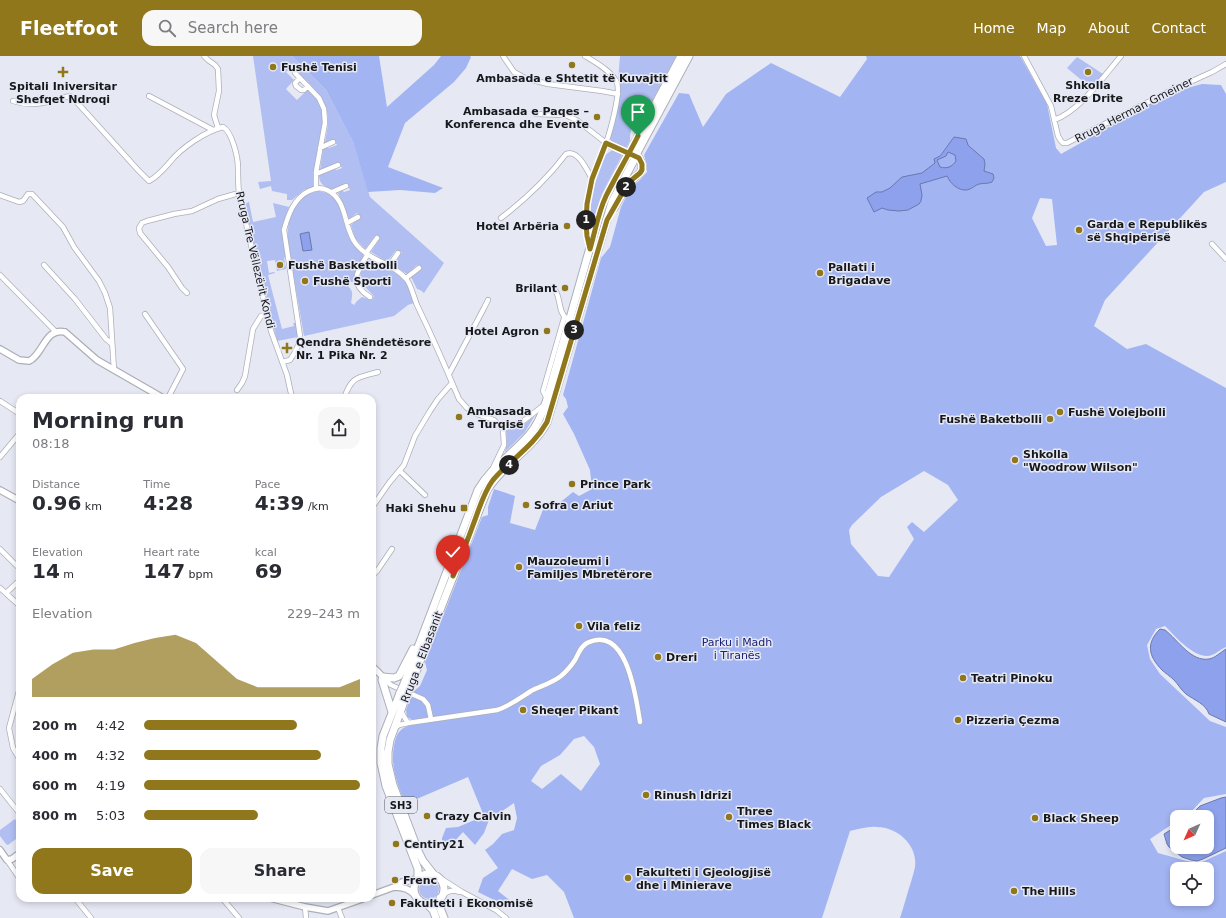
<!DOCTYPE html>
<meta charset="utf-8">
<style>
body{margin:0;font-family:"DejaVu Sans",sans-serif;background:#f7f7f7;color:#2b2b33;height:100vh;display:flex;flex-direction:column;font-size:15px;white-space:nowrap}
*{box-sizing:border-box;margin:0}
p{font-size:13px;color:#7c7c81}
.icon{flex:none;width:22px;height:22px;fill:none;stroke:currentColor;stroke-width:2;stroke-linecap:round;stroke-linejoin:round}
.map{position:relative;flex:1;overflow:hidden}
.side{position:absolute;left:16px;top:338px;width:360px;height:508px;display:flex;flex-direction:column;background:#fff;border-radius:12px;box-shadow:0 2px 6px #0003}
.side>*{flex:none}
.needle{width:26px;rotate:225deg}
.tools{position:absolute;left:1170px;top:754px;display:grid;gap:8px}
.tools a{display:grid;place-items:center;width:44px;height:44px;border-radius:8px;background:#fff;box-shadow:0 2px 6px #0003;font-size:20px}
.pin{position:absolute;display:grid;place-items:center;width:34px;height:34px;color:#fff;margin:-41px -17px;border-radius:50% 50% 50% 0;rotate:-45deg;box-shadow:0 0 4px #0007}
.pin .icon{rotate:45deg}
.km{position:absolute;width:20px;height:20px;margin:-10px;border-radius:50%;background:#222;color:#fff;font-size:11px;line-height:20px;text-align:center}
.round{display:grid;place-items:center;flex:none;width:42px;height:42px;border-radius:12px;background:#f7f7f7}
.head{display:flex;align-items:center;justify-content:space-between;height:68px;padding:0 16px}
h1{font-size:22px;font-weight:800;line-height:30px}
.metrics{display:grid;grid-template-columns:repeat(3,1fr);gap:6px;height:68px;padding:4px 16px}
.metrics div{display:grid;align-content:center}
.metrics b{font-size:20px;font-weight:800}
.metrics small{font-size:11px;font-weight:400}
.metrics p{font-size:11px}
.chart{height:112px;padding:8px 16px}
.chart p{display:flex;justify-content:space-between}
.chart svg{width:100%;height:72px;margin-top:4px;fill:#90771c;opacity:.7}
.cta{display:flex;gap:8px;margin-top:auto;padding:8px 16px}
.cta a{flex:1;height:46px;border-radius:12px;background:#90771c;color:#fff;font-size:16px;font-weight:800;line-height:46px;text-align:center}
.cta a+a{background:#f7f7f7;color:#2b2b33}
ul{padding:0 16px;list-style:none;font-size:13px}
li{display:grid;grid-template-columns:64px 48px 1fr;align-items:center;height:30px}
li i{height:10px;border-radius:5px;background:#90771c}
header{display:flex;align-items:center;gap:24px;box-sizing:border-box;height:56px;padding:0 20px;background:#90771c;color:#fff}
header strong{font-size:19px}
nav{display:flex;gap:22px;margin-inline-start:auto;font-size:14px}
.search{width:280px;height:36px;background:#f7f7f7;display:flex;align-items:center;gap:10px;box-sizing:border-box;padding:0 14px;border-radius:12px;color:#7c7c81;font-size:15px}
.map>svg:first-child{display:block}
</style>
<header>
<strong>Fleetfoot</strong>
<div class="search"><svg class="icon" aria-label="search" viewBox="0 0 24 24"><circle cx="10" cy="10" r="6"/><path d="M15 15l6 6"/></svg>Search here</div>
<nav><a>Home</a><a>Map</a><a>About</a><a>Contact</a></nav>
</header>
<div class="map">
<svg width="1226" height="862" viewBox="0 0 1226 862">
<rect width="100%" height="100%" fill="#e6e9f4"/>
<path fill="#b0bef2" d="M253,0h39l34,34 27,52 17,55 74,66 -20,30 -4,-3 -3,-1 -6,-12 10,-8 -2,-3 -2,-1 -10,9 -13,-9 8,-13 -6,-2 -9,12 -16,-10 9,-14 -5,-2 -10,13 -10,-11 -4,-13 10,-8 -4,-4 -8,6 -6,-16 -5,-10 4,-3 2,2 6,-2 -3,-6 -15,6c-8,-4 -13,-6 -13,-15l15,-6 3,1 5,-2 -3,-5 -19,7 3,-21 2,-2 4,1 8,-3 -3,-5 -8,3 -1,-1c1,-7 3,-14 3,-22 0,-23 -21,-38 -36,-53l-6,5 8,8 -8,9 11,11 9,-9 3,-1c20,19 13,35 9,58 -2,12 -4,24 -4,37l-1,2 -9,3 -12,10h-5v-6l-15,-3 -1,-5 -11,3 -2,-7 13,-1z
M620,0h56l-24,45h-4l-1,-4 -9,-1 -8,40v5l-5,9 -13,-7 -2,-5 10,-48 -2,-9z
M1077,1l26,17 -12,14 -24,-20z
M616,94l7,3 -21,41 -11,34c-4,-21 3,-45 11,-64 1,-4 2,-9 6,-11 2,-2 5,-3 8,-3z
M318,135c25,3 22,25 30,43 3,8 9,14 15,20v4l-7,13 -2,10 -2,1 -4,-1 -2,3c7,7 7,8 5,19l3,2 3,-4 5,-4 10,3 2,-4 -10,-10 -4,-8c1,-8 4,-15 11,-19l30,17 6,7 7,20 -6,2 -14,11 -90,20 -16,-92c-2,-23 5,-48 30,-53z
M249,146l4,20 23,-5 -3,-14 16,4c-8,20 -7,29 -3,50l-2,1 2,11 -9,2 -2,-11 -8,1 2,12 5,-1 1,1 -7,2 14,54 12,-3 -1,-3h4l1,14 -21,4 -33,-137z
M535,359l-10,17 -20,20 2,-10 -1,-11 20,-8z
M15,763l5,7v10l-12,9 -2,-1 -6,-8v-6z
M419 833a10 10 0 1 1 20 0a10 10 0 1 1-20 0Z"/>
<path fill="#a3b4f2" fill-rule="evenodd" d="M292,0h87l8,51 47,-42 7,-9h29l1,1 -5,11 -12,14 -49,41 -17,44 55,21 -8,5 -35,-3 -32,2 -15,-50 -27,-52z
M866,0h154l27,48 9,44 5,6 108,-61 33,-9 19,1 5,9v88l-22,10 -99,108 -11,26 33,23 19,-5 80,44v259c-5,2 -9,6 -14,8 -16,6 -37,-19 -47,-29l-9,3 -9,16 3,14 10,15 50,47 16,6v67l-22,4 -15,16 -5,3h-7v4l-27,18 8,14 29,8 13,2 26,-12v67h-326c4,-12 7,-24 11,-36 1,-4 3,-10 4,-15 3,-21 -17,-40 -38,-40 -8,-1 -18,2 -27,4l-28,87h-248l-10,-26 -17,-17 -15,4 -20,-10 -14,22 14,11 -4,5 -30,-15 5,-14 15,-10 -13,-18 8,-6 9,-10 12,-4 3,-12 -3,-15 -25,17 -5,13 -9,12 -12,-13 -11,12 -10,6v-12l4,-10 12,-1 26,-11 -16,-39 -63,27c-7,-19 -15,-37 -11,-58 1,-5 2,-11 6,-15 3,-4 9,-5 14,-7l-1,-4 -6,-3 -1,-7 7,-18 7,-6 7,-16 -2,-8 57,-145 6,-2v-8l6,-18 21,7 -5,27 25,7 11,-28 12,2 15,-12 6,4 13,-7 -2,-19 -16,-36 -11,-20 5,-7 -2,-8 -3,-4 38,-137 9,-11 11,-40 8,-16 5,-6 7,-6 6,-7v-7l-3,-10 35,-62 10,1 14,33 23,-33 45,-31 69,34 27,-38zM1040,142l12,1 5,46 -11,1 -14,-28zM924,415l24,14 10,15 -34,32 -12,-10 -5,5 7,12 -25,38 -11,-1 -27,-32 -2,-14 3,-5 29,-28zM584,680l10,11 6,17 -19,27 -20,-17 -19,15 -11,-8 10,-15 19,-11 14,-16zM1177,813h30v30h-30z"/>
<path fill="#8ea1ec" stroke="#6a78ae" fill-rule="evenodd" d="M954,81l12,2 2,6 2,2 14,12 1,5 -1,7 9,3 1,4 -2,4c-5,2 -8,1 -13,2 -4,1 -7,5 -12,6 -9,1 -17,-7 -20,-14l-27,8 2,11 -1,6 -2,3 -11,6 -9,1 -11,-1 -6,-2 -8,4 -7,-14 9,-6h6l8,-4 12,-11 20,-4 13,-10 -1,-4c2,-1 4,-2 6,-3 2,-2 11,-15 14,-19zM948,96l7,3 1,6c-4,6 -9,8 -16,6l-3,-7 9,-4z
M309,176l3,18 -9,1 -3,-17z
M1160,573l5,1c13,10 26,32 44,29 6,-1 12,-7 17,-10v73l-17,-8c-3,-10 -15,-14 -23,-20 -5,-4 -8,-10 -12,-14 -4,-4 -9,-7 -12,-10 -14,-14 -16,-27 -2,-41z
M1226,741v51l-23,11 -6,2 -6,-1 -9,-3 -13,-10 -2,-3 -3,-10 13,-8v21h30v-30h-13l-1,-4 7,-7 21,-8z"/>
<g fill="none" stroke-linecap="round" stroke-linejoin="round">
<defs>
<path id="minor" d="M204,0l4,4 7,5 3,4 1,22 -5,24 4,13
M503,0l11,16 11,6 23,6 54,7 16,3
M585,0c10,6 28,16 32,27 4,10 -7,49 -11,60 -4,12 -11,24 -15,37 -5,22 -7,45 -1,67
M1024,0l27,50 7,30 3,5 2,2h4l103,-52 42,-19 14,-8
M295,17l24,25 5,11 1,14 -9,49v16
M300,22l-5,5 1,3 5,4h3l4,-4
M149,40l64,34
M13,45c22,7 36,0 57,-5l3,2 65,72 11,11c8,-4 15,-12 21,-19 11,-14 36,-31 53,-35 9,5 15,30 15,41 0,8 0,16 1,25l32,138 16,44 5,23
M536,58l30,1 12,6 28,22
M1054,64c26,-9 49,-43 67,-64
M320,92l13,-6
M316,118l22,-9
M332,136l14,-6
M0,139l19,7 4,-1 5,-7h4l31,33 11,20 25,34 6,12 5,15 4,62
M501,162c25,-19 46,-39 65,-64 12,-5 21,16 26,25
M347,167l11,-6
M1212,188l14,15
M366,197l11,-15
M368,198c-12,18 -19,30 2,43
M44,209l31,34 31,40 6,5
M389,210l9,-13
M0,219l56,57
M406,222l13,-10
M548,232l7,2c6,8 3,22 11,28
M187,237l-5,-5 -14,-21 -28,-34 -1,-5 3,-5 5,-2 27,-7 18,-3 26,-12 21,-6
M145,258l38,55 -15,29
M282,306l8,-2c5,-7 10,-15 10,-24l-16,-106c4,-15 10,-32 25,-39 6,-3 12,-4 18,-1 21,10 16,37 29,54 13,17 38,19 51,36 4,5 7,18 10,25 15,31 29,63 42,94l8,9 7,5 20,7 9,9 1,16 -11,23
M449,318l35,-66 4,-8
M237,334l5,-7 3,-7 8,-47 8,-13 6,-2
M344,342c8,-22 13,-20 34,-26
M547,343l-4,-8 21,-73
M0,345l20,13
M503,373l19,-7 22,-17
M0,401l20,-24
M400,415l25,24
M373,450l16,-23 15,-18 11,-29 15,-25 8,-12 14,-16
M0,493l20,20
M372,520l5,-5 15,-22
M0,532l20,18
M6,537l14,-13
M383,622l8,7 32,14 5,6 3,14
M20,631l-11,41 4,20 7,12
M401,654l2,5 5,8
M395,672l4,-3 9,-2 89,-13c13,-4 23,-12 34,-19 10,-5 21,-8 30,-15 6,-5 10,-10 14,-16 4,-7 5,-13 12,-17 40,-20 49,55 53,79
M0,733l20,25
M7,804l13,19
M437,820l25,16 34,18 10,8
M442,840c6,-6 11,-6 18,-4
M75,842l16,20
M222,842l17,20
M305,851l1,11
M338,852l4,10"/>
<path id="tertiary" d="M0,293l19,11 10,1c14,-6 16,-34 36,-29l32,28 66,38
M0,434l20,11
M372,610l11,11
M0,794l7,10 5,-1 8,-6
M394,831c10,0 15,2 22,9
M372,839l22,-8 8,-5 15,-3
M270,842l35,9 23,4 37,-13"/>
<path id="primary" d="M606,87l33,15 3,6v5l-2,4 -12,10 -14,25
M633,90l48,-90
M639,93l50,-93
M404,628l74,-194c14,-24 34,-35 51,-55 9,-10 14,-23 18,-36l54,-190 5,-12 20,-39
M410,631l77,-197c16,-26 45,-40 60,-68l65,-220 21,-40
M400,637l-17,43 -2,12v15l5,23 32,83v9
M406,640l-16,44 -2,12v12l5,21 25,66 5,10 11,14
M392,656l-10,-32 1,-3 11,1 5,-2 14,-27
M414 833a15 15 0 1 1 30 0a15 15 0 1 1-30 0Z
M440,842v10l4,10
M427,848l6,6 3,8"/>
</defs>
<use href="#minor" stroke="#acafb9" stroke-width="6"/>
<use href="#tertiary" stroke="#acafb9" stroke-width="8"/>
<use href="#primary" stroke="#acafb9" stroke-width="9"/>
<use href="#minor" stroke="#fff" stroke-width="4.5"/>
<use href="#tertiary" stroke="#fff" stroke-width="5.5"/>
<use href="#primary" stroke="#fff" stroke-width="7"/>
<defs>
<path id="primary-bridge" d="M626,102l7,-12
M633,106l6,-13
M400,637l4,-9
M406,640l4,-9"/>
</defs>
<use href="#primary-bridge" stroke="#acafb9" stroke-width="9" stroke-linecap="butt"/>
<use href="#primary-bridge" stroke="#fff" stroke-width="7"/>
</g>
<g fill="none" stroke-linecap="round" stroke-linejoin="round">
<defs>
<path id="route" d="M453,520c7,-17 14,-34 20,-51 6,-15 10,-32 20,-45 18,-21 40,-33 54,-58l60,-202 21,-37 12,-10 2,-3v-6l-3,-6 -33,-15 -14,36 -5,25 -1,19 1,13 3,13c5,-17 8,-36 16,-53 10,-20 22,-40 32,-60"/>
</defs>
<use href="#route" stroke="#fff" stroke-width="8"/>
<use href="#route" stroke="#90771c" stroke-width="5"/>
</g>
<g fill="#90771c" stroke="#e6e9f4" stroke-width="1.5">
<circle cx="572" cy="9" r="4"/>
<circle cx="273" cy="11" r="4"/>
<path d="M61 10h4v4h4v4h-4v4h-4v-4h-4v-4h4z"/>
<circle cx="1088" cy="16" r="4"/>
<circle cx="597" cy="61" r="4"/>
<circle cx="567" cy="170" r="4"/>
<circle cx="1079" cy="174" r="4"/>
<circle cx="280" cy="209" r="4"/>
<circle cx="820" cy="217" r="4"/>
<circle cx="305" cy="225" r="4"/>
<circle cx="565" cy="232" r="4"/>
<circle cx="547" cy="275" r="4"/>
<path d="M285 286h4v4h4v4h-4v4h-4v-4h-4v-4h4z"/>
<circle cx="1060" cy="356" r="4"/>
<circle cx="459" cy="361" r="4"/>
<circle cx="1050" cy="363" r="4"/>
<circle cx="1015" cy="404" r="4"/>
<circle cx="572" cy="428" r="4"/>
<circle cx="526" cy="449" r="4"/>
<rect x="460" y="448" width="8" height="8" rx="2"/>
<circle cx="519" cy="511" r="4"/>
<circle cx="579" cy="570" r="4"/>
<circle cx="658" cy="601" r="4"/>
<circle cx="963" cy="622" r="4"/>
<circle cx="523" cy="654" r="4"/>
<circle cx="958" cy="664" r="4"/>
<circle cx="646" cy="739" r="4"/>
<circle cx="427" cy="760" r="4"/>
<circle cx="729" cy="761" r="4"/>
<circle cx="1035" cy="762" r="4"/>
<circle cx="396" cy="788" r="4"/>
<circle cx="628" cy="822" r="4"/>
<circle cx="395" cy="824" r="4"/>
<circle cx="1014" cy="835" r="4"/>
<circle cx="392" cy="847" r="4"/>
</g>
<g text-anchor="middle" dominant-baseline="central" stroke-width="3" stroke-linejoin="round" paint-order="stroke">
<rect fill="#e6e9f4" stroke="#55575d" stroke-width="1" x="385" y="741" width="32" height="16" rx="3"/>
<g font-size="10" font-weight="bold" fill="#17181c">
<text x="401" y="749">SH3</text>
</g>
<g font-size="11" font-weight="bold" fill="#17181c" stroke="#e6e9f4" text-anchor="start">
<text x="281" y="11">Fushë Tenisi</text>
<text x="572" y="22" text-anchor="middle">Ambasada e Shtetit të Kuvajtit</text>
<text x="1088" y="29" text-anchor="middle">Shkolla<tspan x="1088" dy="13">Rreze Drite</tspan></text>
<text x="63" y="30" text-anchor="middle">Spitali Iniversitar<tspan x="63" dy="13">Shefqet Ndroqi</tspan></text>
<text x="589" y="55" text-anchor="end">Ambasada e Paqes –<tspan x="589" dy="13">Konferenca dhe Evente</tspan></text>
<text x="1087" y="168">Garda e Republikës<tspan x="1087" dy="13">së Shqipërisë</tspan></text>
<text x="559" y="170" text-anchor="end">Hotel Arbëria</text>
<text x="288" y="209">Fushë Basketbolli</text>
<text x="828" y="211">Pallati i<tspan x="828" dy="13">Brigadave</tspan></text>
<text x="313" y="225">Fushë Sporti</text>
<text x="557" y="232" text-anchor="end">Brilant</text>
<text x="539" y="275" text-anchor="end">Hotel Agron</text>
<text x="296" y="286">Qendra Shëndetësore<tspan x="296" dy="13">Nr. 1 Pika Nr. 2</tspan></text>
<text x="467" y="355">Ambasada<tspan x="467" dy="13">e Turqisë</tspan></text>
<text x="1068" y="356">Fushë Volejbolli</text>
<text x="1042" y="363" text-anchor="end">Fushë Baketbolli</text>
<text x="1023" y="398">Shkolla<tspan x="1023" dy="13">"Woodrow Wilson"</tspan></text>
<text x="580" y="428">Prince Park</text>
<text x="534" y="449">Sofra e Ariut</text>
<text x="456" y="452" text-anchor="end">Haki Shehu</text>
<text x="527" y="505">Mauzoleumi i<tspan x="527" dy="13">Familjes Mbretërore</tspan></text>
<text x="587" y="570">Vila feliz</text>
<text x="666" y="601">Dreri</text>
<text x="971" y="622">Teatri Pinoku</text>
<text x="531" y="654">Sheqer Pikant</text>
<text x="966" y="664">Pizzeria Çezma</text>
<text x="654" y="739">Rinush Idrizi</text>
<text x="737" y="755">Three<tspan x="737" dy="13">Times Black</tspan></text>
<text x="435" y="760">Crazy Calvin</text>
<text x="1043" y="762">Black Sheep</text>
<text x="404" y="788">Centiry21</text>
<text x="636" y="816">Fakulteti i Gjeologjisë<tspan x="636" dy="13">dhe i Minierave</tspan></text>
<text x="403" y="824">Frenc</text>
<text x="1022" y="835">The Hills</text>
<text x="400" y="847">Fakulteti i Ekonomisë</text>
</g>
<g font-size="11" fill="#17181c" stroke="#e6e9f4">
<text transform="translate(1134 54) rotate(-27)">Rruga Herman Gmeiner</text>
<text transform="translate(255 204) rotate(77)">Rruga Tre Vëllezërit Kondi</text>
<text transform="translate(422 601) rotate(-69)">Rruga e Elbasanit</text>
</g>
<g font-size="11" fill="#1c2176" stroke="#e6e9f4">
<text x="737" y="586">Parku i Madh<tspan x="737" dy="13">i Tiranës</tspan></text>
</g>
</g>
</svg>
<div class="tools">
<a><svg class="needle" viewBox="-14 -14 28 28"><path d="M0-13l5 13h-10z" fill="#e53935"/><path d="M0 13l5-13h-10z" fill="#7c7c81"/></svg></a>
<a><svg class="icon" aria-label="locate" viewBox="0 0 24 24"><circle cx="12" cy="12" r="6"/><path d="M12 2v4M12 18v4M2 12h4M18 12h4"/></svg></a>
</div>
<div class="pin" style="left:638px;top:80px;background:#1e9e55"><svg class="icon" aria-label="arrive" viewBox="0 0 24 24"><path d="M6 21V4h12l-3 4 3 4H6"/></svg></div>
<div class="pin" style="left:453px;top:520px;background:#d93025"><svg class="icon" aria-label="check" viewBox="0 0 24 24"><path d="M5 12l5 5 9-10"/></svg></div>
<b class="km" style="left:586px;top:164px">1</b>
<b class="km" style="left:626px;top:131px">2</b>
<b class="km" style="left:574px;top:274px">3</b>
<b class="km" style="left:509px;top:409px">4</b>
<section class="side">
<div class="head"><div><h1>Morning run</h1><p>08:18</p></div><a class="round"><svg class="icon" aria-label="share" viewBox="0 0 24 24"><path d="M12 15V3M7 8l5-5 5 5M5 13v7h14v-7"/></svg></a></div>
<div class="metrics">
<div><p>Distance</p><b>0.96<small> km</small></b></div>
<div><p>Time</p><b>4:28</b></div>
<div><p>Pace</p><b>4:39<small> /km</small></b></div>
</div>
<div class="metrics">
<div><p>Elevation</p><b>14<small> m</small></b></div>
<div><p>Heart rate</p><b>147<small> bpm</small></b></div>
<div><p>kcal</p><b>69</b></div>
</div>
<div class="chart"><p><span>Elevation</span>229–243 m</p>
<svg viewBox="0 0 160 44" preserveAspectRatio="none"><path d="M0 44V33L10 24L20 17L30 15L40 15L50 11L60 8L70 6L80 11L90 22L100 33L110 38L120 38L130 38L140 38L150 38L160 33V44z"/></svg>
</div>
<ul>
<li><b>200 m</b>4:42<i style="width:71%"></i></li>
<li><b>400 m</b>4:32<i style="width:82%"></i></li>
<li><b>600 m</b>4:19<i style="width:100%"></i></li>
<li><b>800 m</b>5:03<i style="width:53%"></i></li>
</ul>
<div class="cta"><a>Save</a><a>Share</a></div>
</section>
</div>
